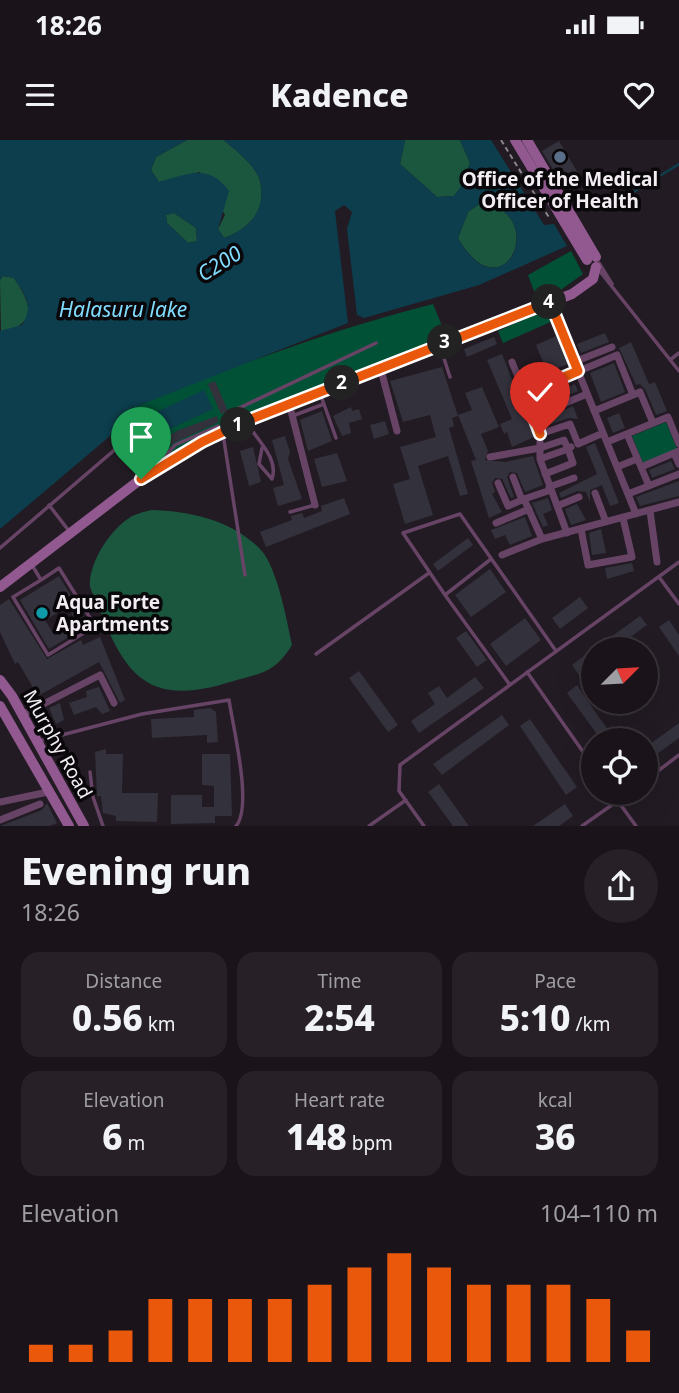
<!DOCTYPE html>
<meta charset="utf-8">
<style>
body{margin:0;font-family:"Noto Sans",sans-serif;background:#272127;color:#f1f3f6;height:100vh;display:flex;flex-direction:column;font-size:26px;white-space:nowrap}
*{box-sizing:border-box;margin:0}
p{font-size:23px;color:#9f9ea2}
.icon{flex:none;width:38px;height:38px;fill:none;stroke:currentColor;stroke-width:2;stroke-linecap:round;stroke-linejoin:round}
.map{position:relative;height:686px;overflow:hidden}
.details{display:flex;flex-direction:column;background:#1a141a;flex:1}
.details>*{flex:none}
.needle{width:46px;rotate:66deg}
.tools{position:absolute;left:581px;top:497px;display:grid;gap:14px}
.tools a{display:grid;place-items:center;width:77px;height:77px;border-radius:50%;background:#1a141a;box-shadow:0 7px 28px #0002,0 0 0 2px #383339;font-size:35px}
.pin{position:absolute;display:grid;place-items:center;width:60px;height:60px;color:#fff;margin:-72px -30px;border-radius:50% 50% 50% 0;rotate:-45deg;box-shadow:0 0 7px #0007}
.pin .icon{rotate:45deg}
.km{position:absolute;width:35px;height:35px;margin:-18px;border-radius:50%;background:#222;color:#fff;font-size:19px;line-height:35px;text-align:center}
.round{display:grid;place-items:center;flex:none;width:74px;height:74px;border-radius:37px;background:#272127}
.overview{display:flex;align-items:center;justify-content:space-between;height:119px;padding:0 21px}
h1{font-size:38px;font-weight:800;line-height:52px}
.figures{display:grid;grid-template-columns:repeat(3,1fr);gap:10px;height:119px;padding:7px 21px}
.figures div{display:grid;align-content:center;border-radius:18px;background:#272127;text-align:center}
.figures b{font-size:35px;font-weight:800}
.figures small{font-size:19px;font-weight:400}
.figures p{font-size:19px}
.chart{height:196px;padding:14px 21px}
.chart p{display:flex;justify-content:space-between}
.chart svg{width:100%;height:126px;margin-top:7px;stroke:#ea580c;stroke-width:6}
.status{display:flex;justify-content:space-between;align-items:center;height:49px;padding:0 35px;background:#1a141a;direction:ltr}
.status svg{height:19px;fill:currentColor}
header{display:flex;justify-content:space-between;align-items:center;height:91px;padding:0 21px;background:#1a141a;font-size:32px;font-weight:800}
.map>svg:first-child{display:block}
</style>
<div class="status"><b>18:26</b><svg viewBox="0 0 49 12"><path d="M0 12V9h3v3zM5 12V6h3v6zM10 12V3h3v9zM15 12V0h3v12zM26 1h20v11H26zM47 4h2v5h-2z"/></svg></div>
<header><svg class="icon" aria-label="menu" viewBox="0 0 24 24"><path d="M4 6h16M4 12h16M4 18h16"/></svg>Kadence<svg class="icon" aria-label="heart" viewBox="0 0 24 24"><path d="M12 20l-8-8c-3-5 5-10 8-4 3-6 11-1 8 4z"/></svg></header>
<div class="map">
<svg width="679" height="686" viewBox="0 0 679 686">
<rect width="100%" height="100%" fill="#221b23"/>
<path fill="#005136" d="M571,111l12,23 -35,25 -10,3 -10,-27z
M433,164l14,34 -212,81 -84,48 -26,-56c100,-42 202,-80 308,-107z
M548,169l5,12 -50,22 -5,-12z
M666,282l11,27 -34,14 -11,-27z"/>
<path fill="#1a573e" d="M187,0h37c11,10 32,25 36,41 7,30 -11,48 -36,57l-6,-9 7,-14 -25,-43 -41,10 -8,-12 5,-13z
M405,0h55l10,23 -9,24 -7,9 -17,1 -37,-33z
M481,63c4,1 11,1 16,4 46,24 2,103 -39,31l10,-26z
M174,73l22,15 1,13 -9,2 -21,-20 -1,-8z
M3,136l11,2c18,27 24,45 -13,55l-1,-53z
M151,370c38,1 81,10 109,39 17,17 27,72 32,96 -19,30 -30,27 -62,37 -95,30 -109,-21 -140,-95 -2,-23 20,-57 39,-69 6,-4 15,-6 22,-8z"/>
<path fill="#0d3e4d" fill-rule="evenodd" d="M0,0h187l-31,17 -5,13 8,12c29,-8 50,-19 70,9l-11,38 6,9c25,-9 43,-28 36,-57 -4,-16 -25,-31 -36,-41h181l-5,24 37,33 17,-1 7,-9 9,-24 -10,-23h31l53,85 10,-1 13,22 -88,39 -115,33 -7,-3 -10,-86 5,-17 -8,-7 -9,6 13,112 -223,88 4,9 -129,109v-198l22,-6c12,-19 4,-29 -8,-47l-11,-2 -3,4zM481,63c5,1 12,2 16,4 47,25 1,103 -39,31l10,-26zM174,73l22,15 1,13 -9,2 -21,-20 -1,-8z
M204,250l9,19 -52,24 -9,-19z"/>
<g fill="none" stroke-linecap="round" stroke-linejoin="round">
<path stroke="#0d3e4d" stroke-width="2.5" d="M606,69l73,-45"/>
</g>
<path fill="#33313c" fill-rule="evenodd" d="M559,1l22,37 -17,10 -22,-37z
M605,193l4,9 -28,11 -4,-9z
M556,196l12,28 -42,16 -4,-10 21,-8 -7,-17z
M494,197l3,7 -30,13 -3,-8z
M631,202l18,42 6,-2 12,29 -11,4 -11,-26 -5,-5 -4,1 -17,-37z
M502,214l32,83 -22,10 -5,-15 -3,2 -4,-10 12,-5 -25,-59z
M614,223l11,29 -24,10 -11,-29z
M442,227l16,49 -6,2 2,8 -5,2 19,66 -8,2 -12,-40 -30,10 15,49 -28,9 -12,-40 17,-5 -10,-32 36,-10 -6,-22 -27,7 -13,-41z
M215,241l13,30 -7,3 -13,-30z
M575,244l3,7 -41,17 -4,-11 29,-12 2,4z
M482,247l17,40 -18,7 7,17 -3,9 20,2 28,-6 10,29 -18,7 -8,-19 -7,-1 -3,5 7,20 -3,1 -9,-19 -7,-1 -3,5 3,9 -3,2 10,18 -13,6 -18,-57 5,-1 -18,-45 14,-5 -7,-17z
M573,266l5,13 -9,-1 -24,8 -3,-4 -1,-2z
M351,267l1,4 7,-2 3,10 -13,4 2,10 -9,3 -9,-20z
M322,271l10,30 -24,10 -8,-31z
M619,273l6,15 -12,5 -6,-15z
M217,276l2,6 -67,31 -13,-30 8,-3 11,22 21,-12z
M385,281l4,13 -15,5 -4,-14z
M285,296l5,16 -2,7 14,40 -24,7 -5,-18 11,-3 -12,-45z
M595,303l24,60 -9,3 -8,-21 -12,5v12l-4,-10 -9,-1 -16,7 -2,-5 38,-19 -11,-27z
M253,307l8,35 -12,4 -9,-35z
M337,313l10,28 -25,6 -8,-28z
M671,321l4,8 -23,9 -3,-8z
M679,341v15l-39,10 -4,-9z
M344,358l6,16 -84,33 -6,-15 32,-12 -1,-4 11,-3 2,5 18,-7 -1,-5z
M548,358l4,12 -9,4 5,11 -5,2 -11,-24z
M577,364l9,16 -15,5 -6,-16z
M525,377l7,19 -22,9 -5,-10 -10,4 -4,-9z
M601,389l5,24 -14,2 -3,-22z
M468,398l5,7 -35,26 -5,-7z
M632,423l2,8 -27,8 -2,-11z
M490,429l16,23 -35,25 -16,-22z
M59,436l30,49 -40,24 -29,-49zM68,467l7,13 -22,13 -8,-13z
M580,457l8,11 -28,21 -8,-11z
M9,459l38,60 34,-19 2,5 17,-8 25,63 -5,3 -21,-41 -61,34 -20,-34 -3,2 -15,-32v-27z
M640,476l7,9 -33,24h-20z
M525,478l16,22 -35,26 -16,-22z
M669,480l10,15v21l-20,-29z
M466,491l21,29 -10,7 -21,-29z
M593,509v15l-14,11 -7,-10z
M359,531l39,54 -10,7 -39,-54z
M475,537l9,11 -65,45 -8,-12 24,-17 -7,-11 11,-7 8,12z
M577,545l21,31 18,24h-15l-7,-10 -27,-37z
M99,547l11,24 -8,3 -6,-7 -22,8 -5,-12 18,-6 -1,-6z
M60,563l4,17 -8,4 -7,-16z
M210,568l6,4 2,30 -11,1v-8l-55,3 -1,-19 43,-2v-7z
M502,575l7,10 -67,50 -9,-11z
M530,579l47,68 -11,8 -46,-69z
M679,583v15l-33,24v-15z
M106,609v5h17l-1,39h36l-1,29 -41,-1v-5l-13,-3 -2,-17h-4l-2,-44z
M202,614h28l2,62h-17v7l-44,1v-29h31v12h12v-21l-12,-1z
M439,644l30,42h-16l-25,-34z
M47,663l10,20 -7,3h-50l42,-16z
M565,664l8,12 -14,10h-26z"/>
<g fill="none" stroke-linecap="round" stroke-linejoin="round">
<path stroke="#8b858c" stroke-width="2" stroke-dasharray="5 3.5" stroke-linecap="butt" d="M501,0l49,79"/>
<path stroke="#674466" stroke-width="3.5" d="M599,123l13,21
M598,129l81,102
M440,206l10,31
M670,220l9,-7
M320,253l16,45
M295,275l29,-11
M247,283c10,17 32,35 25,56l-13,-15 3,-16
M239,284l-4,-14 141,-67
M223,294l22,141
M168,319l-2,-4 9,-10 43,-19
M49,365l20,26
M290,372l25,-7
M0,408l125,-107
M491,419l-46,36 65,90
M32,425l9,15 -28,17 35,58 47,-29 -36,-58 -18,12
M659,437l20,27
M445,455l-42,-62 57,-19 96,137
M316,514l113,-81
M527,532l66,94
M39,601l103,-27 87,-14c4,27 24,107 7,126
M90,632l3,25 10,29
M646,640l33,-25
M612,653l24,33
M369,686l37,-26
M424,686l-25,-35 1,-26 279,-203
M582,686l47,-33"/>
<path stroke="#674466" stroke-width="7" d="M550,162l86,212
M512,222l13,32
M574,222l38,-15
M381,230l16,61
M633,255l7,-3 13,31
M289,263l26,102
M534,276l53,-22
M540,294l30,-10 8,20 25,-11
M627,294l14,33 38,-16
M607,302l61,-25 11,27
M674,313l5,11
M490,317l50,-9 24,-8 4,9 -28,10
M617,327l20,-8
M641,327l8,19
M545,334l28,-11 -5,-14 3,-2
M513,337l9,23
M498,343l10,23 16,-7
M549,347l25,-9
M595,353l11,29
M628,354l51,-20
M557,366l22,-9
M650,371l7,51
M496,383l33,-14
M581,389l7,36 44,-8 -9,-39
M567,393l-27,-74v-25l-15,-40 92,-39 16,40 -39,16
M542,399l-18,-40 27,-9
M502,415l40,-16 137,-37
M22,575l78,-40 14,28
M0,662l48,-10
M0,680l40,-16"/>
<path stroke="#91598f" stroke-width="10" d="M515,0l72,120
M527,0l69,117
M0,447l141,-108 61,-37 118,-51 252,-97 21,-15 3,-12
M0,540l12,16 72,130
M0,566l69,120"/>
</g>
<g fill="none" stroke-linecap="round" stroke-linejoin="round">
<defs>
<path id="route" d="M141,339l61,-37 44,-21 304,-119 28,69 -53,23 15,40"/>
</defs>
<use href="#route" stroke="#fff" stroke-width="14"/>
<use href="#route" stroke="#ea580c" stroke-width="9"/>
</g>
<circle fill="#5c6f8a" stroke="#0a070a" stroke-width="2.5" cx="560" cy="17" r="7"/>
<circle fill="#0f9aa8" stroke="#0a070a" stroke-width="2.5" cx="42" cy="473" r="7"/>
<g text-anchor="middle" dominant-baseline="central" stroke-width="7" stroke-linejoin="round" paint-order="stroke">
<g font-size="19" font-weight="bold" fill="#f2edf2" stroke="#0a070a">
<text x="560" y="39">Office of the Medical<tspan x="560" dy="22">Officer of Health</tspan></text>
<text x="56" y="462" text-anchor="start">Aqua Forte<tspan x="56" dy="22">Apartments</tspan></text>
</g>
<g font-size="19" fill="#f2edf2" stroke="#0a070a">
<text transform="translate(58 604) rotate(61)">Murphy Road</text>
</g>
<g font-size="21" font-style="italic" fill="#81ddfe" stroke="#0a070a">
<text transform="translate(219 123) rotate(-32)">C200</text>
<text x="123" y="169">Halasuru lake</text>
</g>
</g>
</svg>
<div class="tools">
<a><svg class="needle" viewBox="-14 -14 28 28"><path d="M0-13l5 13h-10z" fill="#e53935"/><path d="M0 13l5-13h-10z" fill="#9f9ea2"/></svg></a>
<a><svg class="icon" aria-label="locate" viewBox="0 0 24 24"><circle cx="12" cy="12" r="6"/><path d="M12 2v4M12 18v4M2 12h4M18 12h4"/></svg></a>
</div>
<div class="pin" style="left:141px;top:339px;background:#1e9e55"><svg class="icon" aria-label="arrive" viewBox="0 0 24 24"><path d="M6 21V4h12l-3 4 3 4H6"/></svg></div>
<div class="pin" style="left:540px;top:294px;background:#d93025"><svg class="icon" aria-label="check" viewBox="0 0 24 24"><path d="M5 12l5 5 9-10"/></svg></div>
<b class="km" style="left:238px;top:285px">1</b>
<b class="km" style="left:342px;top:243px">2</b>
<b class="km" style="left:445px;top:202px">3</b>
<b class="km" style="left:549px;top:162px">4</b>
</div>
<section class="details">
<div class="overview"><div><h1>Evening run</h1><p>18:26</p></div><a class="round"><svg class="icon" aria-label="share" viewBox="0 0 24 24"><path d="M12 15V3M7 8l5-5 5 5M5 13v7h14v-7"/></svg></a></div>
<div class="figures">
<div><p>Distance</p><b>0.56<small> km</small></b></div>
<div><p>Time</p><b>2:54</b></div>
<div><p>Pace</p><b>5:10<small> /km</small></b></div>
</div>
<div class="figures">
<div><p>Elevation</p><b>6<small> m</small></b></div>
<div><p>Heart rate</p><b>148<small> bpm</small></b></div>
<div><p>kcal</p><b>36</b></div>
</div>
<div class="chart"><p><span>Elevation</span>104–110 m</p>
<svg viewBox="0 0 160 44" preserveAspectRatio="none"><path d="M5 44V38M15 44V38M25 44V33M35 44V22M45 44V22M55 44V22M65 44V22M75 44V17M85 44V11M95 44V6M105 44V11M115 44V17M125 44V17M135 44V17M145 44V22M155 44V33"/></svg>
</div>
</section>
